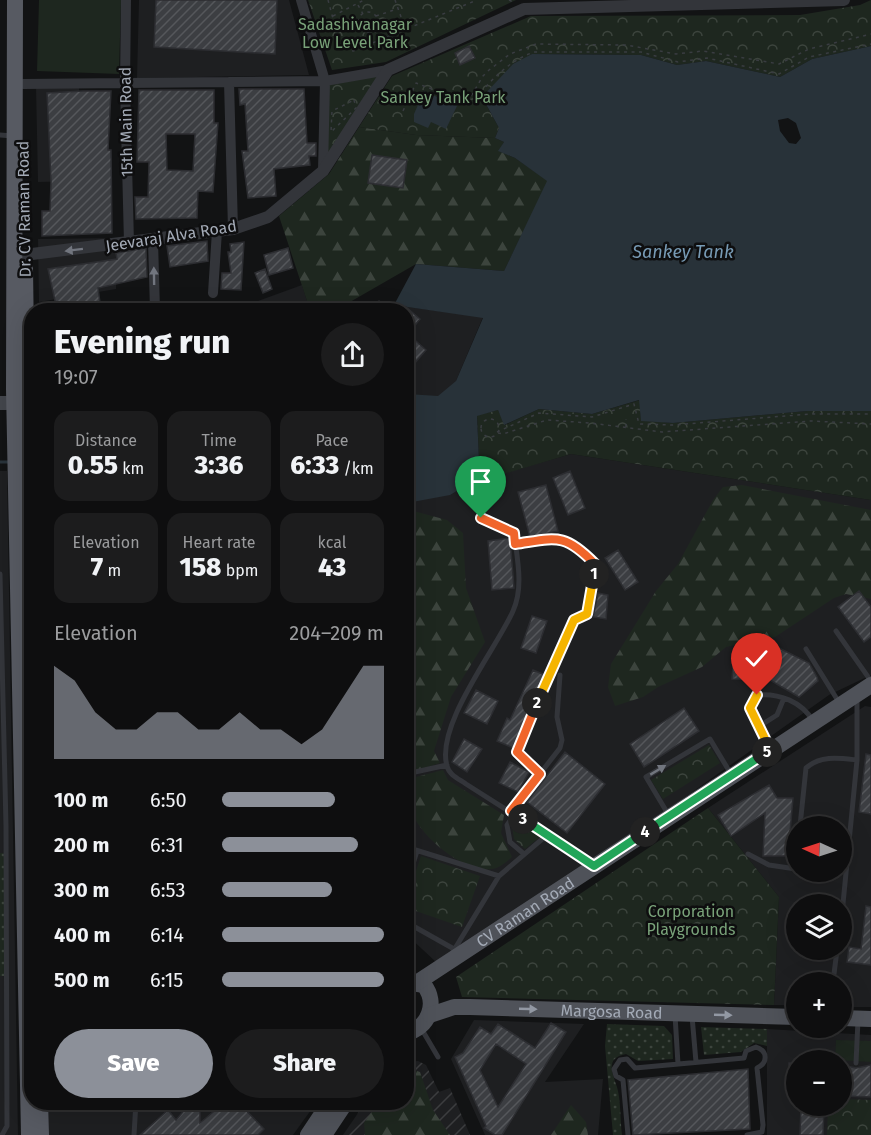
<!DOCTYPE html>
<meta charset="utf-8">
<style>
body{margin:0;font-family:"Fira Sans",sans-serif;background:#1c1c1d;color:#f1f3f6;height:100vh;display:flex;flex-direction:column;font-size:22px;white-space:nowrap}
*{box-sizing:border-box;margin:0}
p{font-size:20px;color:#9b9c9e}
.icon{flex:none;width:33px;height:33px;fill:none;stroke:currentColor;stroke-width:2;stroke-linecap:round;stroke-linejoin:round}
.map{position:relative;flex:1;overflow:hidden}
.panel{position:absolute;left:24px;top:303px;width:390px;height:807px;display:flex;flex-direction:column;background:#0e0e0f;border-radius:24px;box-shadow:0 6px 24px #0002,0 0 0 2px #2e2e2f}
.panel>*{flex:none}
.needle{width:39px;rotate:273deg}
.controls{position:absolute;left:786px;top:816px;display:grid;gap:12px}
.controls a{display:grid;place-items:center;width:66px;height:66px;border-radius:50%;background:#0e0e0f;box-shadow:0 6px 24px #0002,0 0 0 2px #2e2e2f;font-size:30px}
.pin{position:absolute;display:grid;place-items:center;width:51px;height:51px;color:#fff;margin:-62px -26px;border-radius:50% 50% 50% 0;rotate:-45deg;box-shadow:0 0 6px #0007}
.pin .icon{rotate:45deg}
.km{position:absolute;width:30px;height:30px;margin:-15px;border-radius:50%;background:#222;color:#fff;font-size:16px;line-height:30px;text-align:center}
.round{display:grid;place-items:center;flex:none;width:63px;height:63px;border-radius:32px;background:#1c1c1d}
.head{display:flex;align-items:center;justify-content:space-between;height:102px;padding:0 30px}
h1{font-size:33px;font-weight:800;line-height:45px}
.metrics{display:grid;grid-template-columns:repeat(3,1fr);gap:9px;height:102px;padding:6px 30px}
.metrics div{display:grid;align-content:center;border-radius:15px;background:#1c1c1d;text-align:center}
.metrics b{font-size:26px;font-weight:800}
.metrics small{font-size:16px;font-weight:400}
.metrics p{font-size:16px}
.chart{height:168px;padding:12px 30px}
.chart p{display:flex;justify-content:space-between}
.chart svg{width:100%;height:108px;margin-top:6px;fill:#8c9099;opacity:.7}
.action{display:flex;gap:12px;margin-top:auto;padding:12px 30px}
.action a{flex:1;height:69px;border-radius:36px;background:#8c9099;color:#fff;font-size:24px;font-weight:800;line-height:69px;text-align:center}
.action a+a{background:#1c1c1d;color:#f1f3f6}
ul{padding:0 30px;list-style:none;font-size:20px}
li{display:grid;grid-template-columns:96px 72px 1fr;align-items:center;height:45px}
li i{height:15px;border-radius:8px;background:#8c9099}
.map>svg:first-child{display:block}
</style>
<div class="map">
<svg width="871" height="1135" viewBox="0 0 871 1135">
<defs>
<pattern id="industrial-furrows" width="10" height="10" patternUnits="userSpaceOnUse" patternTransform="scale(1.5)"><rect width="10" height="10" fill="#1e1f21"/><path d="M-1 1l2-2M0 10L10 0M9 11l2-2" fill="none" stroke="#3c3d3f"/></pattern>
<pattern id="forest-firs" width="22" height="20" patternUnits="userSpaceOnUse" patternTransform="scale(1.5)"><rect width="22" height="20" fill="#1e271f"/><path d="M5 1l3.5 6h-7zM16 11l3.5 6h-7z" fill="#3c443d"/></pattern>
<pattern id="park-crowns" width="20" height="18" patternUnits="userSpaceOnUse" patternTransform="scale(1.5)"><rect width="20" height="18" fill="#1e271f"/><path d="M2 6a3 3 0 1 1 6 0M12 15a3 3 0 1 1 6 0" fill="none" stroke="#3c443d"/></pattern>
<pattern id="garden-dots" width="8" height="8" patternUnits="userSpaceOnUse" patternTransform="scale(1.5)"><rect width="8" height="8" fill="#1e271f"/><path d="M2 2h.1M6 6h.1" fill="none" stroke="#3c443d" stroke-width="1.8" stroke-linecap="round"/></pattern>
<pattern id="building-hatch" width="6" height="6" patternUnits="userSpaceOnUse" patternTransform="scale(1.5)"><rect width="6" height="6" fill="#3c3e42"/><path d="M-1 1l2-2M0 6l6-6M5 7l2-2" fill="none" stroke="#55575b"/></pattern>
</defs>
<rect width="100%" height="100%" fill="#121314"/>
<path fill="#1e1f21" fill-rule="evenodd" d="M139,0h150l20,75 -172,3z
M79,86l2,95 -43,1 -2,-95z
M116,238v51l-77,13 -1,-63z
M302,285l8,25h-49l-3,-9z
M394,305l89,12 -27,64 24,99 91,-26 300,46v175l-42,20 -176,125 -216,143 -30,-28 -1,-625h-22z
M0,471h7l11,664h-18z
M865,706l6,1v300h-29v-25h-46v23h-22l5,-108 -71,-89zM796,826h46v46h-46zM796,904h46v46h-46z
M474,1020l110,4 -39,58 58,-3 -5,56h-113l-34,-76z
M767,1029l104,6v100h-104zM796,1060h46v46h-46z
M48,1103h268l-23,32h-245z"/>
<path fill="url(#industrial-furrows)" d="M418,1061l8,4 13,27 11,-4 20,47h-127l22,-32 41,-1 1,-40z"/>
<path fill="url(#forest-firs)" d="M359,127l57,8 79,3 9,4 -5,9 16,7 33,23 -44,90 -88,-7 -80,46h-26l-31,-94 50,-42z
M742,485l129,25v89l-25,-5 -12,4 -59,39 -49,10 -24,20 -44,20 -15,10 -28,9 -7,-19 3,-23 45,-73 22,-27 35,-64 10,-13z
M406,509l41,11 16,13 3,55 19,54 -34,55 -17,54 6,12 -28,9 -6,-2z
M443,770l5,10 56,35 -3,18 11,24c-6,5 -12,11 -20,12 -28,5 -77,-36 -82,-63 -1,-8 1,-20 2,-28z
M411,1069l9,3 13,38 17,25h-85l-1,-12 14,-20 28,-1 1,-32z
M571,1105l15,17 2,13h-37z"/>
<path fill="url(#park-crowns)" d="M308,0h208l-130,62 -54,8z
M871,0v46l-59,13 -32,18 -74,-16 -29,4 -36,-10 -109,-1 -50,43 17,31 -4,10 -79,-3 -57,-8 33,-51 139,-60 269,-1 60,-10z
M388,70l-65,101 2,-90z
M640,400l1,20 32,3 134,-12h64v89l-300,-46 -91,27 -3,-66 21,-5 7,15 34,-16 53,5z
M709,745l11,18 -57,36 -12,-19z
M708,808l71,89 -5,108 -312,-8 -6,-20z
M517,819l24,17 -16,13 -11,-10 -2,-13z
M421,856l59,20 -18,51 -55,-19v-10z
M842,1099l29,1v35h-44l1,-29h14z"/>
<path fill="url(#garden-dots)" d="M0,853h4v123h-4z
M607,1024l57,2 8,9 1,24 -35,2 -12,-7c-22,4 -13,20 -9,33 4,14 3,33 5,48h-9l-8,-89z
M701,1027l66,2v17l-13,-3 -13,9 -37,3z"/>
<path fill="#1e271f" d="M39,0h82l-2,74 -82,-3z
M836,1040l35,1v21l-36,-2z"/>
<path fill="#283239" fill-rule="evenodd" d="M871,46v365h-64l-134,12 -32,-2 -2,-21 -47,14 -53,-5 -35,16 -6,-15 -21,6 3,65 -12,3 -18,11 -43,8v-109l31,2 18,-15 27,-63 -89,-13 22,-41 88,7 43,-90 -32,-23 -17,-7 6,-9 -9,-4 4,-10 -17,-31 31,-33 19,-10 109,1 36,10 29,-4 74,16 32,-18zM788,118l8,5 5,15 -5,6 -7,-1 -9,-12 -2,-11z
M424,91l33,15 -11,23 -15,-7 -3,6 -14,-6v-8z"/>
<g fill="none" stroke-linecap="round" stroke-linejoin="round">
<path stroke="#283239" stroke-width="3" d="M0,462h10"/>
</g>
<path fill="url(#building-hatch)" stroke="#2c2d31" stroke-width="1.5" fill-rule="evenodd" d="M156,0h121l-2,54 -121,-7z
M469,46l6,12 -15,7 -5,-12z
M239,89h65l3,54h9v13h-7l1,9 -36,4 2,27 -28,2 -6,-47h6l-3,-47 -5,1z
M139,90h75v33h4l-5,69 -15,-1 -1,27 -61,1 -1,-22h13l1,-35h-12zM166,134h29l-2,37 -26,-1z
M83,91h28l-3,59h3l1,83 -70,3v-25h8l1,-29 -4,-89z
M372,155l35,5 -4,28 -35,-5z
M207,241l1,20 -38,6 -3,-21z
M244,242l-3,48 -20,-1 1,-16h9l-3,-21h3l-1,-8z
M146,248l1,29 -49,11 3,22h-44l-9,-41 69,-10 -1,-6z
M288,248l5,20 -24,7 -5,-20z
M265,269l7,20 -9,4 -8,-20z
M406,307l14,12 -12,15 18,16 -12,14 -8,-6z
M570,471l15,37 -17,7 -15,-37z
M546,485l12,46 -28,6 -12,-45z
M510,538l4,50 -22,2 -4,-49z
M618,550l20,32 -13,8 -20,-32z
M859,591l12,16v30l-7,5 -26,-35z
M598,593l10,2 -2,24 -13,-2z
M532,616l15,5 -11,32 -15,-5z
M777,647l32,16 8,14 1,4 -19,16 -29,-17 -38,-1 2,-26 9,-5z
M533,670l12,5 -32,73 -16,-7 10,-23 3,2z
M476,690l22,11 -11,23 -23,-11z
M684,708l15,23 -55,36 -14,-23z
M464,739l18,10 -15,23 -15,-10z
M565,752l40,32 -38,49 -40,-31z
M866,754l5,1v59l-12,-2z
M510,762l19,10 -11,20 -19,-9z
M769,785l8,13h16l-5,58h-25l2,-43 -34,23 -13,-21z
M866,906l5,1v58l-24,-3 2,-15 12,2z
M551,1023l15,9 -64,103h-7l-11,-7 2,-2 -31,-69 8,-4 17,-26 11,7 7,-10 37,24zM496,1044l30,20 -28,43 -18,-37z
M789,1063h7v24h-7z
M842,1065l14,3 15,-3v32l-29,-1z
M748,1069l2,60 -117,6 -5,-55z
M225,1102h13l26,27 -6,6h-118l28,-25 8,10 11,-13h13v16z
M801,1106h23l-1,29h-23z"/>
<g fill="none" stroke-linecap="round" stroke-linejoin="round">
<path stroke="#393c41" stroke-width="1.5" stroke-dasharray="3 4.5" stroke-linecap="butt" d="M328,0l12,45 13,6 124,-51
M395,0l10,28
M509,0l4,2
M358,5l5,9
M358 22a10 10 0 1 1 20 0a10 10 0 1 1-20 0Z
M333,16l31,-16
M376,16l21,-7
M374,30l6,11
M336,32l22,-6
M476,98c17,-20 33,-37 58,-46h107l37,10 29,-4 72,16 30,-17 62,-13
M354,100l2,8 -25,24 1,-21z
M403,111l13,-28 34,13 20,2 13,-22 6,-6 21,-16 26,-10 90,1 50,9 27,-3 76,13 30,-15 62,-15
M481 428a9 9 0 1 1 18 0a9 9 0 1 1-18 0Z
M626,427v-8
M497,432l42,-19 53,4 42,-13 5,20 34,1 137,-11h61
M498,433l5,1 44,-14 43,3 72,9 149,-11 60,3"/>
<path stroke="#33353a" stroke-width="5" d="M0,135l13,1
M362,310l17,-7
M481,517l33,16c3,25 10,54 -1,78 -16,37 -78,114 -66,155 2,9 12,13 19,18l127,81
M515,544c41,-6 50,-12 80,20l-1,24 -7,25 -13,7 -57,132 23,22
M29,568h3
M0,574l6,252 1,300 -5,9
M836,631l35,50
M806,649l34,55
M758,727l19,-12 7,-17
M769,748c-9,-15 -26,-38 -12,-53 23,-2 45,7 56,26
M406,774l41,-9
M31,811h1
M511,811l49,-63 2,-8 -5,-23 3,-42
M515,814l-8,11 3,17 14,12
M668,814l-22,-37 64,-38 21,35
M800,826l6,-58c15,-13 33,-10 51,-8
M406,847l93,29 48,-41
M748,854l21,11 27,4v-7
M406,886l11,-35
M842,914l15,-154v-62
M406,922l48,27
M451,955l48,-79
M833,982l4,-32
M675,1015l3,49
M692,1016l4,46
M421,1028l17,29
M856,1063l2,-43
M134,1135l2,-33
M628,1135l-5,-55 -7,-4 -2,-7 6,-9 7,-1 8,9 109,-10 2,-7 10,-4c12,4 12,16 1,21l6,57 -1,7 -15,3"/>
<path stroke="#33353a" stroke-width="10" d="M126,0l-1,85 4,158
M301,0l24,81 -2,90
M23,84l206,-2
M233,229l-4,-147 96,-1 63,-11
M153,241l2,69
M213,293l4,-62"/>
<path stroke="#33353a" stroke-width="12" d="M24,255l209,-26 35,-12 55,-46 65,-101 136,-61 320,-9"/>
<path stroke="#41444a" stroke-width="14" d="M0,403h22"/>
<g stroke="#4f5259" stroke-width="16">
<path d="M406,982l18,3c14,18 5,43 -18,48"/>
<path id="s1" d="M418,982l453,-297"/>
<path id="s2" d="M430,1015l24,-8h16l326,10"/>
<path d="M842,1018l29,1"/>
<path d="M308,1135l22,-33"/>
<path d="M324,1135l22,-33"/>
</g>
<path stroke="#575a62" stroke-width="16" d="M15,0l-1,389 15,746
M25,268l4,286
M40,1102l1,33"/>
</g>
<defs><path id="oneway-solid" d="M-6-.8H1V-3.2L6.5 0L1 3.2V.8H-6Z" transform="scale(1.5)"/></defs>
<g fill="#71757e">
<use href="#oneway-solid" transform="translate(74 250) rotate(173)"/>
<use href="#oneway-solid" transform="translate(154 276) rotate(-91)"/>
<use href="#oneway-solid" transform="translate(658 770) rotate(-31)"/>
</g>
<g fill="#9298a3">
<use href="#oneway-solid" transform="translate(528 1009) rotate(2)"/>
<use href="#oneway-solid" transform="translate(723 1015) rotate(2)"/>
</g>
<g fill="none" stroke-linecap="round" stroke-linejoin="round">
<defs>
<path id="split-1" d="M481,518l33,15 1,11c41,-6 49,-12 80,20l-1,10"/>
<path id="split-2" d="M537,703l37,-83 13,-6 7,-40"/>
<path id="split-3" d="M523,819l-12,-8 29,-37 -23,-22 20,-49"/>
<path id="split-4" d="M523,819l71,47 51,-34"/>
<path id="split-5" d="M645,832l122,-80"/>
<path id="split-6" d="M757,695l-7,13 20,41 -3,3"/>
</defs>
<use href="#split-1" stroke="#fff" stroke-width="12"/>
<use href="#split-2" stroke="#fff" stroke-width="12"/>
<use href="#split-3" stroke="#fff" stroke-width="12"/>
<use href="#split-4" stroke="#fff" stroke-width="12"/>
<use href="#split-5" stroke="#fff" stroke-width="12"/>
<use href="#split-6" stroke="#fff" stroke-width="12"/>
<use href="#split-1" stroke="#f0652b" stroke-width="8"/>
<use href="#split-2" stroke="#f5b400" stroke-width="8"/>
<use href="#split-3" stroke="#f0652b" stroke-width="8"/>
<use href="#split-4" stroke="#22a559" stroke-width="8"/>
<use href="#split-5" stroke="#22a559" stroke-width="8"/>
<use href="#split-6" stroke="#f5b400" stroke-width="8"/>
</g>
<g text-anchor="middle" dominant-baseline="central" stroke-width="5" stroke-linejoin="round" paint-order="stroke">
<g font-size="16" fill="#79a279" stroke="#0e0e0f">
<text x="355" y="24">Sadashivanagar<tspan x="355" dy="18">Low Level Park</tspan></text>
<text x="443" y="97">Sankey Tank Park</text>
<text x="691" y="911">Corporation<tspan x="691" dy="18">Playgrounds</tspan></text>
</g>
<g font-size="16" fill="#a3aab6" stroke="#0e0e0f">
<text transform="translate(126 122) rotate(-91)">15th Main Road</text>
<text transform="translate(24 209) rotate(-91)">Dr. CV Raman Road</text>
<text transform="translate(171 236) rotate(-9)">Jeevaraj Alva Road</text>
<text stroke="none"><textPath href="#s1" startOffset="128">CV Raman Road</textPath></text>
<text stroke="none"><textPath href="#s2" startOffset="183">Margosa Road</textPath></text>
</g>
<g font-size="18" font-style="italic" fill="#779ab4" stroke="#0e0e0f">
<text x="683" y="252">Sankey Tank</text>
</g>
</g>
</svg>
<div class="controls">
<a><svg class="needle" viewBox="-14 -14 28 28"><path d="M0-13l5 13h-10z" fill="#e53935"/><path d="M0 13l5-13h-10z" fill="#9b9c9e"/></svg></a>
<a><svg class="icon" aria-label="layers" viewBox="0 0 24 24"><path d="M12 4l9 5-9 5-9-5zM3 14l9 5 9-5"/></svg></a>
<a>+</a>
<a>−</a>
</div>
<div class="pin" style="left:481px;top:518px;background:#1e9e55"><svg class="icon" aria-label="arrive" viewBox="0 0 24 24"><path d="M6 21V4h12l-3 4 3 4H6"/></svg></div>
<div class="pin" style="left:757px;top:695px;background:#d93025"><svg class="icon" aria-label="check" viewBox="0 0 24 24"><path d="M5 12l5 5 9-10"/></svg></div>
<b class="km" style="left:594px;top:574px">1</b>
<b class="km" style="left:537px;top:703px">2</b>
<b class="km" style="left:523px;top:819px">3</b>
<b class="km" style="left:645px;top:832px">4</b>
<b class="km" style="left:767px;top:752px">5</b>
<section class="panel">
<div class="head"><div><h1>Evening run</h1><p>19:07</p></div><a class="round"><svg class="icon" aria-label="share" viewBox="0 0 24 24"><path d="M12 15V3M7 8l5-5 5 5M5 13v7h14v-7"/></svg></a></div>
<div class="metrics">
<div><p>Distance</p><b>0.55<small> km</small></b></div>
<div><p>Time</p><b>3:36</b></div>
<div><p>Pace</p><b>6:33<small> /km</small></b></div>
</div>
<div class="metrics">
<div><p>Elevation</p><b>7<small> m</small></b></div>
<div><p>Heart rate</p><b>158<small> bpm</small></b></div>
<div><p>kcal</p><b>43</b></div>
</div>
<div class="chart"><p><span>Elevation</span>204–209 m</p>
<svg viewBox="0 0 160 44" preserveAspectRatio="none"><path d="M0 44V6L10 12L20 25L30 32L40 32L50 25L60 25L70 32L80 32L90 25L100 32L110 32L120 38L130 32L140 19L150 6L160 6V44z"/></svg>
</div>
<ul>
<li><b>100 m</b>6:50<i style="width:70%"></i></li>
<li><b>200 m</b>6:31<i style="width:84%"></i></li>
<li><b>300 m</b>6:53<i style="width:68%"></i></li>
<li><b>400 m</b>6:14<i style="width:100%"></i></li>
<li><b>500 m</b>6:15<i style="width:100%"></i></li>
</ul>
<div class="action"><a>Save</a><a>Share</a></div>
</section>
</div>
